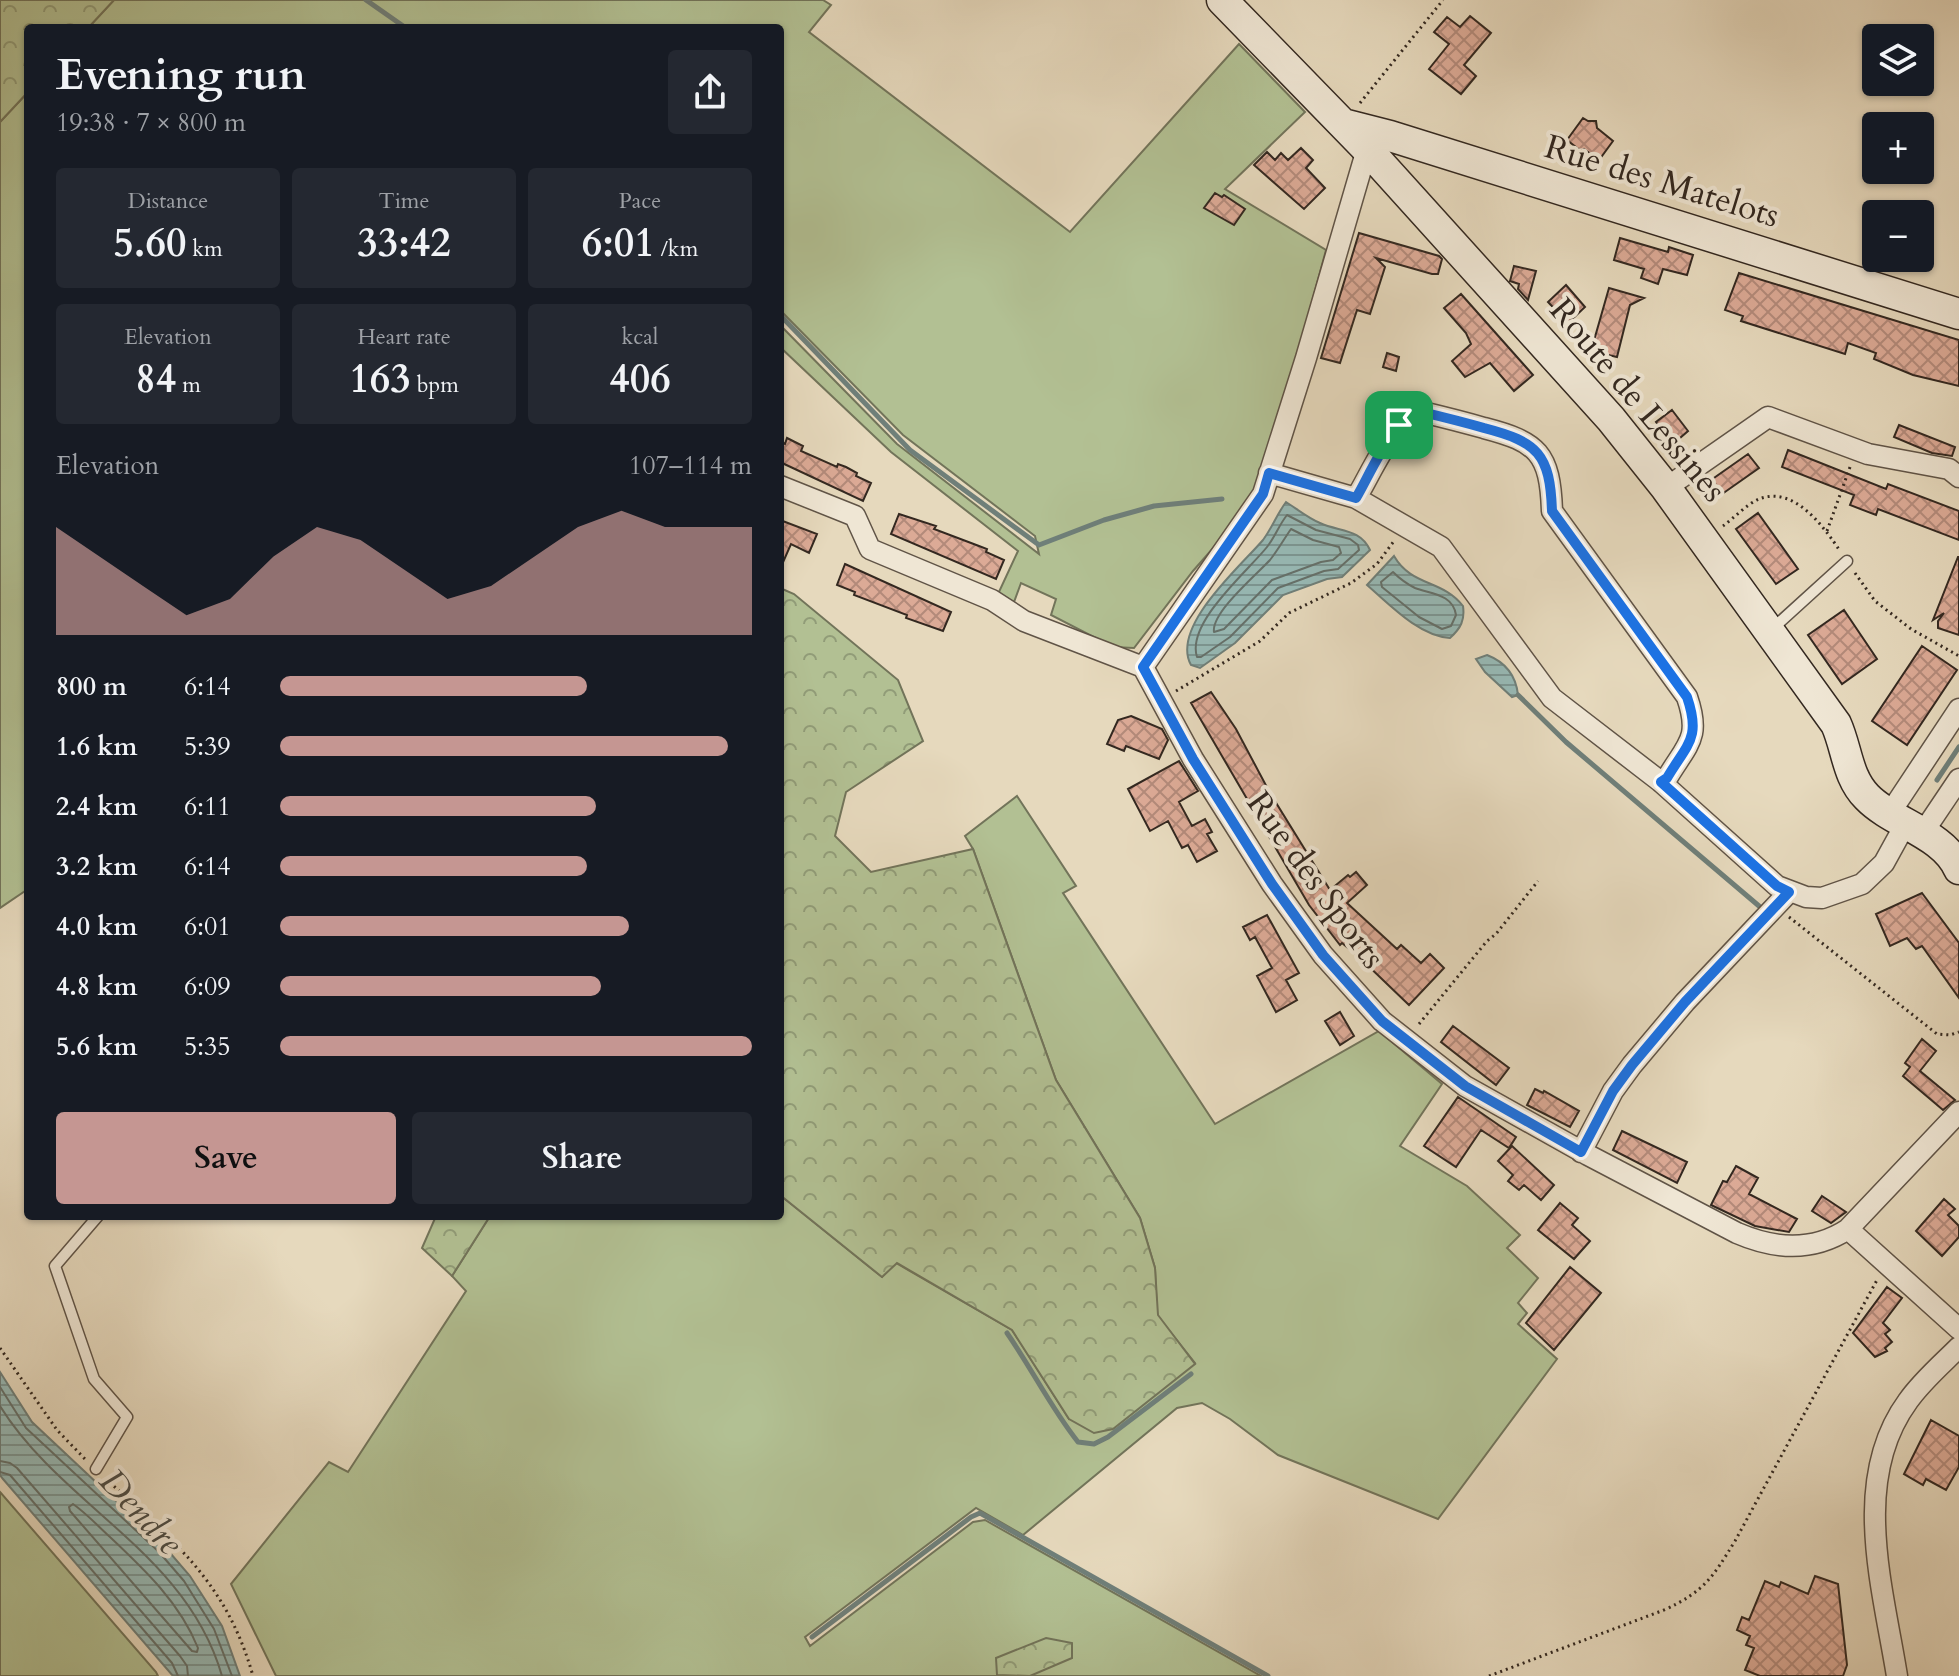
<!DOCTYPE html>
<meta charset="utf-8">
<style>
body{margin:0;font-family:Cardo,serif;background:#242831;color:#f1f3f6;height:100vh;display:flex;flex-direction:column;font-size:30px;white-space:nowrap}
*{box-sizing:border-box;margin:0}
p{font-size:26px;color:#9ea1a6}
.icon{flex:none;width:44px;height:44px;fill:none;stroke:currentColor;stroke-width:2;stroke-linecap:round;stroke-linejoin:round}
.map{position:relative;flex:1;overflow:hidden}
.sheet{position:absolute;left:24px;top:24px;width:760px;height:1196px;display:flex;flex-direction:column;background:#171b24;border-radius:8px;box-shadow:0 2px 6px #0004}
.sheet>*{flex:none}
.controls{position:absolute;left:1862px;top:24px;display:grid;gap:16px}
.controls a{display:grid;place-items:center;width:72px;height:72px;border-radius:8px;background:#171b24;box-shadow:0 2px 6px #0004;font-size:40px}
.pin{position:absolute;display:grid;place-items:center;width:68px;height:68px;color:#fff;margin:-34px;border-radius:16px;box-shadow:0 4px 12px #0006}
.round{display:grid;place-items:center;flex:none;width:84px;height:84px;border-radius:8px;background:#242831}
.headline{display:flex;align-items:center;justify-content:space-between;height:136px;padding:0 32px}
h1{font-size:44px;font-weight:600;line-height:60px}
.stats{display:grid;grid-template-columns:repeat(3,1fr);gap:12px;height:136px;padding:8px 32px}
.stats div{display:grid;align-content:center;border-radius:8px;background:#242831;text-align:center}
.stats b{font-size:40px;font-weight:600}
.stats small{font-size:22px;font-weight:400}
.stats p{font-size:22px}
.chart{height:224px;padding:16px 32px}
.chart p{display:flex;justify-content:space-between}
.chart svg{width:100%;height:144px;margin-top:8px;fill:#c59692;opacity:.7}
.primary-button{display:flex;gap:16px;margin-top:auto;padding:16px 32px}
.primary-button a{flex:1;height:92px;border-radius:8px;background:#c59692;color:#111;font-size:32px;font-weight:600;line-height:92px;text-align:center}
.primary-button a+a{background:#242831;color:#f1f3f6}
ul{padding:0 32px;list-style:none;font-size:26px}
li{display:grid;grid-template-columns:128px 96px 1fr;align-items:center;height:60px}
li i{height:20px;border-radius:10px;background:#c59692}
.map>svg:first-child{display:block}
</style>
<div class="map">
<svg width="1959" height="1676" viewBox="0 0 1959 1676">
<defs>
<pattern id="forest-crowns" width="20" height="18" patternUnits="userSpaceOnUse" patternTransform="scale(2)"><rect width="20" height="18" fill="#b2c093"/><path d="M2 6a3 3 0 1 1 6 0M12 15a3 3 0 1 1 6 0" fill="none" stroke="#919c78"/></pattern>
<pattern id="water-rules" width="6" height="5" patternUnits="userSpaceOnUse" patternTransform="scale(2)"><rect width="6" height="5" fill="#97b9b5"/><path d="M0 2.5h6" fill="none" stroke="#7c9693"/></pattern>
<pattern id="building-cross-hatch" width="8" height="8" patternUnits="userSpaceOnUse" patternTransform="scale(2)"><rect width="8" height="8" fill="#dcaa96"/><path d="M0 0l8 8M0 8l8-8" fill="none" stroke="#b38a7a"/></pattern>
</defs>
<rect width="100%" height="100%" fill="#e6d9bd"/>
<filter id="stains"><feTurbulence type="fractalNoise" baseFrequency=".0025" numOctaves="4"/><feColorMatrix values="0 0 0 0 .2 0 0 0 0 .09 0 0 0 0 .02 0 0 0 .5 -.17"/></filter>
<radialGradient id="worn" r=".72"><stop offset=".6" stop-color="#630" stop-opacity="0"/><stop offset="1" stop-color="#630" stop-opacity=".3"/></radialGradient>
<path fill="#b2c093" stroke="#72745a" stroke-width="2" d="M114,0h709l8,5 -22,27 261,200 169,-188 66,68 -80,77 101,61 -35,130 -35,108 -12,25 -51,58 -59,77 -21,-1 -62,-32 5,-16 -35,-16 -7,19 -16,-8 20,-43 -127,-99 -111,-105v-22l117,119 142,110 -4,-18 -132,-101 -123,-125v-282h-692z
M28,92v797l-28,19v-786z
M1017,796l59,90 -13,7 152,231 164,-93 63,53 -42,62 67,40 53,49 -13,13 31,30 -20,25 9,10 -9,11 39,35 -119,160 -160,-64 -48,-36 -28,-16 -25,5 -154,127 -47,-27 -171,129 5,9 163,-124 12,-2 276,156h-985l-45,-92 98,-122 19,10 118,-181 -14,-15 38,-60h290v-21l102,82 14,-14 116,67 57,89 126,-56 -38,-48 -2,-47 -15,-50 -84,-138 -83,-231 -8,-13z
M0,1492l156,180 2,4h-158z"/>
<path fill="url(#forest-crowns)" stroke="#72745a" stroke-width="2" d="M0,0h114l-26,28h-60v64l-28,30z
M780,588l14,6 104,86 25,61 -77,51 -11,44 36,36 102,-23 83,231 84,138 15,50 3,47 37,49 -82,65 -19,4 -25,-14 -57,-89 -115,-67 -15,14 -102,-82z
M436,1216h54l-38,60 -30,-28z
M1046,1638l26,5v15l-42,18 -33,-1 -1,-17z"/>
<path fill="url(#water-rules)" stroke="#6f7f79" stroke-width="2" d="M1286,502c11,7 22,16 34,21 19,9 40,5 50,27l-28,27 -15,2 -44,16 -48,48 -35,25 -9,-3c-21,-38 50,-99 72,-125 9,-12 14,-26 23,-38z
M1394,556c18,31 48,23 69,50 2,14 -2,22 -13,32 -31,-2 -60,-33 -83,-53z
M1487,655c18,7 29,21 31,40l-6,2 -27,-25 -9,-13z
M0,1372l32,50 133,125 25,29 32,50 18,50h-67l-170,-197 -3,-4z"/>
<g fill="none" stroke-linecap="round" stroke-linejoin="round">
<path stroke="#65706a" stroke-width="2" d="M1287,515l29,15 34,9 8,6 1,5 -21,19 -14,2 -46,17 -48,49 -29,20h-4c-11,-34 50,-85 70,-110 8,-10 12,-22 20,-32z
M1291,529l22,11 26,7 2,6 -8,7 -12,2 -49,18 -48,49 -10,3c-3,-19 42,-57 56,-72 8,-10 14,-21 21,-31z
M1393,572c6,6 14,12 22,16 16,6 38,6 41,27l-5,11 -9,3 -23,-12 -37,-30 -1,-5z
M0,1387l26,41 133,124 25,29 30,48 18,47
M0,1406c63,101 187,147 222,270
M0,1461l10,2 7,5 163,188 7,10 1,10
M0,1472l10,3 162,188 6,13
M73,1504c13,9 25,22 37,33 35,33 70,66 88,111l-1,4 -5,-1 -122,-140 -1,-4z"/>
<path stroke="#6f7f79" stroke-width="5" d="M366,0l40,28
M780,315l130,135 129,95 65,-25 50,-14 68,-7
M1518,695l48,47 193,164
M1937,780l22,-33
M1007,1333c25,36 44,75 71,109l16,2 14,-7 83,-63
M812,1637l159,-120 9,-4 288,163"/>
</g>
<path fill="url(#building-cross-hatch)" stroke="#332820" stroke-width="2" d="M1470,16l21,17 -27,32 12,11 -15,18 -32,-25 20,-25 -15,-12 13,-15 13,10z
M1583,118l5,3h8l1,7 16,13 -14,19 -15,-11 -3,2 -14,-11z
M1301,148l12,12 -7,8 19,20 -21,21 -50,-44 13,-13 8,8 6,-7 7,7z
M1215,193l7,4 2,-2 21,14 -11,16 -30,-17z
M1359,233l80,23 3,3 -4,15h-6l-56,-16 9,9 -15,47 -13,-4 -17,53 -19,-5z
M1620,238l48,14 1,-5 24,8 -6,20 -24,-6 -5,15 -17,-6 3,-9 -30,-9z
M1514,266l22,5 -8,29 -10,-11 1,-5 -9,-3z
M1739,273l220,67v46l-46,-11 -39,-16 2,-6 -28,-10 -3,11 -104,-33 2,-5 -18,-6z
M1566,285l19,22 -17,16 -20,-21z
M1609,288l35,10 -14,7 -13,52 -26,-6z
M1461,294l72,81 -19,16 -24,-28 -25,14 -13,-16 19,-17 -5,-11 -22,-25z
M1387,353l12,4 -3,14 -13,-4z
M1672,410l16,21 -15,13 -17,-22z
M1899,425l56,22 -3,9 -20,-3 -38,-16z
M787,438l16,8 -2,5 36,16 1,-3 8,3 11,6 -1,3 15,7 -8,18 -83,-39v-20l5,2z
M1788,450l98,39 2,-5 71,27v29l-81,-31 -2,6 -26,-10 4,-10 -72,-28z
M1748,454l11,14 -44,31 -11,-14z
M1758,513l40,56 -22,15 -40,-55z
M899,514l37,12 -2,3 45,17 8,3 -1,3 18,8 -8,19 -105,-45z
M780,520l37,14 -8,19 -18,-9 -11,25z
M1958,557h1v78l-21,-7v-7l6,-8 -11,7z
M845,564l106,48 -8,19 -37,-13 1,-3 -53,-20 1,-3 -18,-7z
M1844,610l33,49 -35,25 -34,-49z
M1922,646l35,24 -50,75 -35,-24z
M1211,692l25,37 34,64 60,97 18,-15 2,2 6,-5 11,13 -20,18 50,46 4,-4 20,18 9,-9 14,14 -35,37 -50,-48 -17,-14 -2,2 -31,-40 -118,-202z
M1131,716l31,13 6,11 -9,19 -33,-13 -2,5 -17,-7 11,-24z
M1179,761l19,30 -19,11 13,24 13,-7 7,13 -5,2 10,17 -20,11 -9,-17 -6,3 -14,-27 -18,10 -22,-42z
M1922,893l37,50v55l-37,-52 -6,3 -9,-11 -17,8 -14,-32z
M1267,915l32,58 -13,7 11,20 -21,12 -19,-36 15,-8 -17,-31 -5,3 -7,-13z
M1340,1012l14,24 -14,9 -15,-24z
M1453,1026l56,42 -13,17 -55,-43z
M1922,1039l14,12 -16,20 35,29 -12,10 -40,-34 7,-9 -5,-4z
M1535,1089l8,4 1,-2 35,20 -9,16 -43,-22z
M1458,1097l58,40 -7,11 -28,-18 -25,37 -32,-21z
M1622,1131l65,31 -10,21 -64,-33z
M1512,1146l42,39 -13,15 -17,-15 -5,5 -11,-9 5,-6 -15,-14z
M1736,1166l22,12 -9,16 48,25 -8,13 -34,-6 -44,-21 12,-24 4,1z
M1822,1196l24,16 -15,11 -19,-12z
M1944,1199l11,10 -7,6 11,11v11l-17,19 -26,-25z
M1560,1203l18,15 -6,7 18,16 -16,18 -36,-29z
M1570,1267l31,26 -47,57 -28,-27z
M1887,1287l15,11 -19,25 7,7 -5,4 7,8 -7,6 2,3 -12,6 -22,-24z
M1931,1420l28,16v31l-13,23 -20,-11 -3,6 -19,-11z
M1815,1576l23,8 9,81 -4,11h-83l-15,-6 9,-22 -8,-3 4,-9 -13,-6 5,-13 7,3 16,-39 14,6 2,-5 27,12z"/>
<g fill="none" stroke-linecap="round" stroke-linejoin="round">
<defs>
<path id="lane" d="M1771,630l76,-69
M96,1469l31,-52 -33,-38 -39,-113 43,-50"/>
<path id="street" d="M1367,149l-61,209 -43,136 -120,173 50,92 79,125 51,71 59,66 83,65 123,69 149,78c37,16 76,19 111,-4l111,-117
M1269,473l87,25 85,49 111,151 109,84 116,104 29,11 16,1 40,-14 22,-21 22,-40
M780,486l75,30 15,33 122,51 32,21 119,46
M1666,488l102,-71 100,37 81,15 10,8
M1356,498c15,-24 38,-81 66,-86 21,5 41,10 62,16 54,14 66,25 68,83l135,186c14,41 1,46 -20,81l-6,4
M1890,813l69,-104
M1922,834l37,-55
M1581,1152l32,-61 19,-26 53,-63 104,-110
M1848,1229l111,100
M1897,1676c-14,-88 -47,-196 11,-275 14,-20 34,-37 51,-54"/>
<path id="secondary" d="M1222,0l145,149 244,270 55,69 170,236c11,24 11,53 31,73 26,27 76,36 92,72
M1343,124l47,12 569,178"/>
</defs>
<use href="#lane" stroke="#605447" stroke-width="13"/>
<use href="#street" stroke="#605447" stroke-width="23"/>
<use href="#secondary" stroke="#332820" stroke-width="33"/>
<path stroke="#332820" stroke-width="3" stroke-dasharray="2 4" stroke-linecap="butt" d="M1360,103l83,-103
M1723,526c11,-8 24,-22 36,-27 35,-14 65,28 81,52
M1827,531l23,-64
M1855,573l20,28 36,28 48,27
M1176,691l84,-50 29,-28 62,-30 26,-19 17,-23
M1789,917l148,117 13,1 9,-3
M1419,1024l68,-83 9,-7 42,-53
M0,1348l57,82 28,29
M105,1478c69,64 121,103 148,198
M1489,1676l175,-66c40,-18 49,-33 71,-69l142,-261"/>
<use href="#lane" stroke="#efe6d4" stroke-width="10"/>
<use href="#street" stroke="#efe6d4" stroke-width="20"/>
<use href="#secondary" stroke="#efe6d4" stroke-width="30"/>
</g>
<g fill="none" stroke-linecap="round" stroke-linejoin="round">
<defs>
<path id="route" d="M1422,412c21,5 41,10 62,16 54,14 66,26 68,83l135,186c14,41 1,46 -20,81l-6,4 116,104 12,6 -104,110 -53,63 -19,26 -32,61 -116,-66 -83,-65 -59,-66 -51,-71 -79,-125 -50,-92 120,-173 6,-21 87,25c15,-25 37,-81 66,-86z"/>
</defs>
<use href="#route" stroke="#fff" stroke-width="16"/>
<use href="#route" stroke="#1a73e8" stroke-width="10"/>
</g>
<g text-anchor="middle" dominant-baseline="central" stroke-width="8" stroke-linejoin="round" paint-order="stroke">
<g font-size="34" fill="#332820" stroke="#efe6d4">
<text transform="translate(1662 181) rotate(17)">Rue des Matelots</text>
<text transform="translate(1638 400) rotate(50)">Route de Lessines</text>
<text transform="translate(1316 880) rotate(54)">Rue des Sports</text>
</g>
<g font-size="36" font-style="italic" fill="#4c4c45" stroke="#efe6d4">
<text transform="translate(141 1512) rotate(47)">Dendre</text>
</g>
</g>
<rect width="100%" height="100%" filter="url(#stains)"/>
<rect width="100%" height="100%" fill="url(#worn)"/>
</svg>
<div class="controls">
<a><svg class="icon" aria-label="layers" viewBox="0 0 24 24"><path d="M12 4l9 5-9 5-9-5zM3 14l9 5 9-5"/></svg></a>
<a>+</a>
<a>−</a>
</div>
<div class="pin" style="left:1399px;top:425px;background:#1e9e55"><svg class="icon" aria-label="arrive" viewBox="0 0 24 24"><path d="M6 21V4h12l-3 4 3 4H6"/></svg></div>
<section class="sheet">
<div class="headline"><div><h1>Evening run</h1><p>19:38 · 7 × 800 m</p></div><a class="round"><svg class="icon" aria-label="share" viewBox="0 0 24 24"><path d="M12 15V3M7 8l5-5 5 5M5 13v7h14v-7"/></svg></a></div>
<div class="stats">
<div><p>Distance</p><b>5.60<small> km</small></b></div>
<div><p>Time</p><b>33:42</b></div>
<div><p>Pace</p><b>6:01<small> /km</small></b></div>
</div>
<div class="stats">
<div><p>Elevation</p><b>84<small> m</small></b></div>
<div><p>Heart rate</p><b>163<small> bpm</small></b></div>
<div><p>kcal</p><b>406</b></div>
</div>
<div class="chart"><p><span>Elevation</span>107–114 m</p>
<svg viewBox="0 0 160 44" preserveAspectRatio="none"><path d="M0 44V11L10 20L20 29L30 38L40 33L50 20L60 11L70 15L80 24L90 33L100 29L110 20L120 11L130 6L140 11L150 11L160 11V44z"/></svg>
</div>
<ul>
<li><b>800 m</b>6:14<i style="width:65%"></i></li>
<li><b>1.6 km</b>5:39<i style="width:95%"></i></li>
<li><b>2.4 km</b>6:11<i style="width:67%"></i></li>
<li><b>3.2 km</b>6:14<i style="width:65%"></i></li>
<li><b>4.0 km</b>6:01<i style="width:74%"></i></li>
<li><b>4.8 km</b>6:09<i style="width:68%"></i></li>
<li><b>5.6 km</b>5:35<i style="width:100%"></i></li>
</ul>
<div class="primary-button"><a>Save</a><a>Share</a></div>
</section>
</div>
